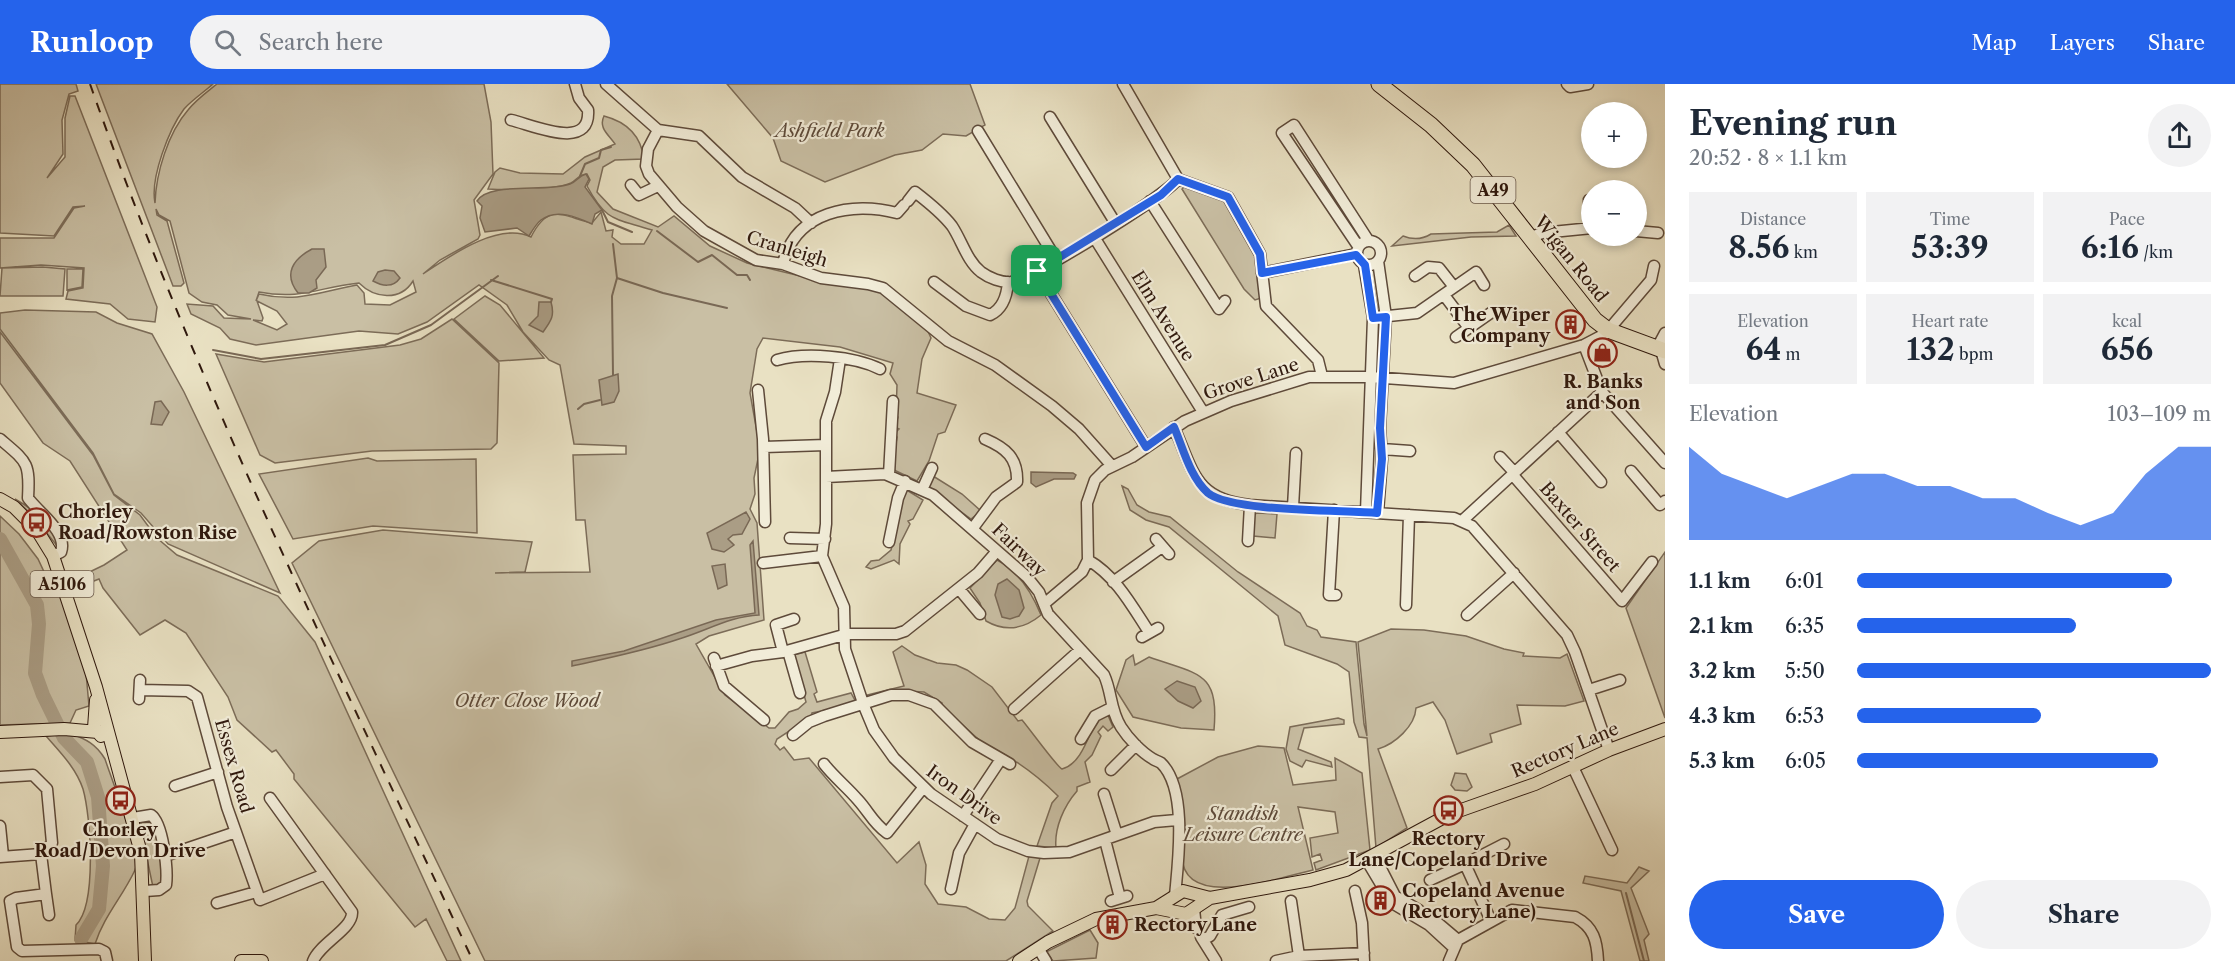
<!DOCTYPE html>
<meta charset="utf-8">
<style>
body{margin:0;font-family:"Libre Caslon Text",serif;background:#f2f2f3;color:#1f2937;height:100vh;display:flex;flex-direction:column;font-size:22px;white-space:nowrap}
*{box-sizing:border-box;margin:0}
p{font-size:20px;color:#747a83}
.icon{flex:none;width:33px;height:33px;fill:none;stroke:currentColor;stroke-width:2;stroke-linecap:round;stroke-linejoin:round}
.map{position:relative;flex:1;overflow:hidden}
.drawer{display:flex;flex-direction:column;background:#fff;width:570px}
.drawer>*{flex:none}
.buttons{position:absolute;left:1581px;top:18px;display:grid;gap:12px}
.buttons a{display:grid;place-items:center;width:66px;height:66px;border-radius:50%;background:#fff;box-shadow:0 3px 9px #0003;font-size:30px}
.pin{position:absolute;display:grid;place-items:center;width:51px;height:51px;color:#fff;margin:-26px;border-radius:12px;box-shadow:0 3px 9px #0006}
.round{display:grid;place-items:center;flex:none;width:63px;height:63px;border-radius:32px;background:#f2f2f3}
.summary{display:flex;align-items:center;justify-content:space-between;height:102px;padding:0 24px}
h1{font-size:33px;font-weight:800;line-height:45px}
.metrics{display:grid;grid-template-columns:repeat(3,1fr);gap:9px;height:102px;padding:6px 24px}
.metrics div{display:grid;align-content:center;border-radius:0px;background:#f2f2f3;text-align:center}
.metrics b{font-size:30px;font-weight:800}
.metrics small{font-size:16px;font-weight:400}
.metrics p{font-size:16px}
.chart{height:168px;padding:12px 24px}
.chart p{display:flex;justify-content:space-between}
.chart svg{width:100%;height:108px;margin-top:6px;fill:#2563eb;opacity:.7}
.button{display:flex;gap:12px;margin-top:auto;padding:12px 24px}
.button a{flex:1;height:69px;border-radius:36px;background:#2563eb;color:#fff;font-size:24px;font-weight:800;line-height:69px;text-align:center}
.button a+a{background:#f2f2f3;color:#1f2937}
ul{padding:0 24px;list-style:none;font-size:20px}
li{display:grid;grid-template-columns:96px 72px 1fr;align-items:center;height:45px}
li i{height:15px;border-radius:8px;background:#2563eb}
header{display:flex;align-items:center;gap:36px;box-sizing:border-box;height:84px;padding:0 30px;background:#2563eb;color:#fff}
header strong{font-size:28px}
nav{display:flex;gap:33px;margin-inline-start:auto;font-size:21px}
.search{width:420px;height:54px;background:#f2f2f3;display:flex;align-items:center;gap:15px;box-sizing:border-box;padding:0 21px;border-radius:33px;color:#747a83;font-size:22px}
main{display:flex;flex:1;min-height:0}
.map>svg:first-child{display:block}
</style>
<header>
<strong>Runloop</strong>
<div class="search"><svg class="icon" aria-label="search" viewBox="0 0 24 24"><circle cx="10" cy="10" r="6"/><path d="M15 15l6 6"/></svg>Search here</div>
<nav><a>Map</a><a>Layers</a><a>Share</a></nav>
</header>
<main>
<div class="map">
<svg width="1665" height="877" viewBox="0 0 1665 877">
<rect width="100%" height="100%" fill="#e9e1c3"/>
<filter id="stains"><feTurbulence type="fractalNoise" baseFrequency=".00333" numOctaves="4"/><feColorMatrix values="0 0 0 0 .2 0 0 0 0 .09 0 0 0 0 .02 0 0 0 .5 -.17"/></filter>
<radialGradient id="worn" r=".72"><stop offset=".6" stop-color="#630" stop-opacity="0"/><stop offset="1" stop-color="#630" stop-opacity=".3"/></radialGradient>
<path fill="#c9bfa4" stroke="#7c6c58" stroke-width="1.5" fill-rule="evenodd" d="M0,0h76l2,7 -9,3 -7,26 1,34 -16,24 18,-21v-39l5,-22h5l82,211 -2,15 -27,-3 -18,-15 -44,-5 2,-8 15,-3 1,-20 -43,-3 -41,3v-30h54l20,-30 11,-2 -12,1 -19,29 -54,-3z
M96,0h117c-9,8 -21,16 -29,25 -15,20 -34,69 -29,94 1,-30 13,-70 33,-93 8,-10 19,-18 29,-26h267l7,38 2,52 -19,26 6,35 -2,4 -38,21 -17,14c27,-18 76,-53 108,-37 18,-36 33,-20 61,-14l9,-11 5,19 7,-1 -1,7 9,7h23l8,-14c-37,-12 -45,-7 -65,-44l3,-6 -3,-6c-9,1 -9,5 -16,9 -13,7 -67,7 -83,6l7,-17 5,-4 20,5 43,1 22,-17 30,-13c-6,-9 -17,-16 -11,-28 23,6 37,20 40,43l-29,1 -12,7 -6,25 16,17 45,18 16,-11 36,30 37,17 74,18 50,6 13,5 42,35 5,11 -9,21 -5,34 39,12 -11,27 -7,2 -9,27 -12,20 -25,-12 5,-32 -2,-4 4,-4 -4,-2 3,-10 -2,-3 1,-29 -7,-11 3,-11 -53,-16 -77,-9 -6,11 -7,44 10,56 -6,29 1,16 -5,15 7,14 7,97 -55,16 -13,8 29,51 44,33h6l14,-16 9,-3 8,-7 -13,-47 12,-3 12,40 -3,2 3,8 34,-9 6,11 -45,9 -1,4 -34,22 -2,5 5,6 4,-3 10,13 15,-2 88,105 22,-21 7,23 -1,19 13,20 28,3 23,12 16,1 10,-12 14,-52 11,2 -13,43 1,5 25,25 -47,30h-521l-193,-398 27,-22 64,-11 149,12 -7,30 -30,1 95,-1 -5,-52h-9l-3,-65 53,-1v-8l-52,-2 -14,-79 -11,-5 -26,-28 -16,-27 -28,-20 -52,37 -29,12 -39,-3 -103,14 -26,-6 -10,-11 -29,-14 -4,-10 26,2 11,12 27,1 -23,-4 -11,-10 -15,-3 -13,-9 -19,-72 -11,-6 -3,-6 1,6 10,6 17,62 -3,3h-8zM413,197l3,11 -26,13 -25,-1 -1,-11 -7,-8c-38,7 -59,18 -98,9l-3,7 3,-9c43,8 60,-5 100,-9 15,15 41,19 54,-2zM257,217l20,10 10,13 -10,6 -24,-10 9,1 1,-3z
M727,0h243l15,41 -19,11 -23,-2 -21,16 -27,5 -70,27 -44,-21 -8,-23z
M1185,102l43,14 31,59 2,39 -6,2 -11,-11 -62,-100z
M1509,141l7,11 -45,1 -79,9 11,-10c10,4 20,3 28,-2l66,-2z
M43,183l22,2 -2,27h-63l2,-28z
M67,185h16l-1,18 -15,3z
M485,212l15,9 44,53 -45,3 -45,-42z
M25,226l71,2 21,11 35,11 32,58 96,201 -112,-49 -27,-31 -27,-19 -21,-41 -93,-124v-16z
M452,235l47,44 -2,80 -6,6 -119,2 -97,12 -15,-8 -44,-101 48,8 136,-17 21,-6z
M0,248l93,123 21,40 26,20 17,23 20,17 101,41 37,46 146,319h-14l-21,-42 -11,8 -121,-148v-5l-18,-24 -4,2 -35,-32 -9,-23 -42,-64 -21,-13 -25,15 -37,-47 -4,-9 -23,9 3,-11 25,-12 23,-15 -57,-89 -27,-18 -43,-60z
M368,374l9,3 99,-2 1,74 -104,-7 -80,13 -34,-65z
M933,392l29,18 19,17 -10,8 -43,-31z
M1122,402l6,3 9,16 12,7 21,5 68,55 62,41 7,13 10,4 4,7 35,5 8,82 3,12 -9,-94 33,-13 33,1 42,6 38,13 20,4 -1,3 37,2 7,-4 17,47 -19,5 -48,-1 4,19 -31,10 2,8 -35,12 -12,-34 -12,-18 -17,6c-1,18 -21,36 -38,41l29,79 -31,20 -9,-110 -8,-1 -5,-15 -5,-50 -12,-8 -52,-19 -7,-29 -109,-89 -23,-7 -16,-10z
M905,405l18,11 -10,19 -5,2 2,3 -10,20 -1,20 -5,-4 -23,9 -5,-2 5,-6 8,-1 12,-10z
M15,415c18,10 40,27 43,48l-25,-31z
M1257,429l20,1 -2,24 -22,-2 1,-21z
M0,432l19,18 19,25 8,17 13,9 27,88 3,33 -13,4 -6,13 -70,2z
M1665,468v166l-39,-110z
M997,476c22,11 35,33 44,55 -17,14 -36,17 -55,6l-6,-18 -10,-15z
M902,562l13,9 22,8 19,2 11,5 25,17 26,34 4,-1c7,8 35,47 40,49 20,-5 27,-36 36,-52l9,-4 6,14 -5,4 -5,-5 -5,6 3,4 -9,19 -7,7 5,20 -13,5v4c-13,15 -23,37 -21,57l-19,-2 15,-43 6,-7c-20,-20 -42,-36 -67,-49l-2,2 -47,-43v-3l-18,-11 -19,-1 -37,10 -1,-6 37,-9 -11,-34z
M1133,571l2,10 14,-8c50,18 70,14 65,73l-33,-2 -48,-11 -17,-27 10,-30z
M1338,634l6,2v4l-40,4 -6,21 33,13 1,5 -26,-7 -4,7 -12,-6 -4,-12 4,-22z
M69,649c17,6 27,11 36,26 6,19 37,97 30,111 -12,26 -31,46 -40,74l-20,-4 1,-15c21,-20 15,-108 7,-136 -7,-21 -23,-37 -37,-53z
M1258,662l26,2 9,37 43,-5 -1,-22 27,15 8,77 -54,20 -2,-7 8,-3 -2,-6 -8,3 -2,-19 28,-5 -3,-21 -37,-5 15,63c-33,7 -130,42 -131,-14 0,-6 3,-12 3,-18 0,-20 -3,-40 -8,-59l41,-22z
M1455,689l11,1 6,13 -5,4 -12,-1 -4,-5z
M152,735l10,36v29l-9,3 -13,-61 3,-6z
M1639,783l10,4 -18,17 18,46 -5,6 5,21h-9l-19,-70 -38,-8 2,-7 42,7z
M1090,846l8,13 -2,15 -43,3 -7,-9z"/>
<path fill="#aa9d85" stroke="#796855" stroke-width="1.5" d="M586,90l3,5 -4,8 17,23 -7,4 -3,10c-15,-7 -36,-16 -51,-4 -5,4 -9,11 -12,16l-12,-8 -32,4 -5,-14 2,-12 -5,-5c12,-20 71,-8 93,-17 7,-2 8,-8 16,-10z
M312,165h12l2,18 -10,13 1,8 -8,5h-11c-15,-19 -5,-34 14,-44z
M385,186l9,1 6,7c-7,10 -18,8 -27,3l5,-9z
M539,218h12c4,14 0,19 -8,30l-14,-7 9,-9z
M618,290l1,17 -5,11 -12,3 -3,-25z
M161,317l8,11 -7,13 -11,-1 4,-22z
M1031,388l42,1 3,2 -2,4h-20l-18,8 -5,-4z
M746,428l4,7 -8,15 -9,1 -5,4 6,6 -10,7 -12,-3 -5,-16z
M753,457l6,74c-28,1 -53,16 -80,24 -35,12 -71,19 -107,27v-5l52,-10 92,-31 39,-7 -5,-68z
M725,480l2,21 -9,4 -6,-23z
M1007,495l12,11 5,18 -5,8 -9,3 -8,-2 -7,-22 3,-11z
M1177,597l18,6 6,14 -8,7 -15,-7 -13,-12z"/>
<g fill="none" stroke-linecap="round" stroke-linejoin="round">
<path stroke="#796855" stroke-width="2" d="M580,92l5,-12 14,-6 2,-8 10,-3
M602,126l6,12 24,10
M657,147l41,31 14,-7 25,20h10l3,5
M613,160l4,34 46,15 64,15
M491,196l61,19 -1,3
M213,266l48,9 124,-14 46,-20 67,-49
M613,291l-1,-79 5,-18
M578,325l6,-5 16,-4
M1626,809l18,68"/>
<path stroke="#aa9d85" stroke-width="14" d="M0,455l37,66 2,19 -4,49 8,22 21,43 23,24 11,35 5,69 -4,43 -18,30"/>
<defs>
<path id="minor" d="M606,0l52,46
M1123,0l55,95 50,18 32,57 6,52 52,54 4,16
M1567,0l3,3 18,-3
M1050,33l66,107
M511,36c22,5 80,32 77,-10l-9,-12 -4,-14
M978,47l78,128
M631,101l8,10 19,-9
M1589,116l1,28
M908,117l7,-9c13,10 27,21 37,34 10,15 15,35 29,46 8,6 21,11 30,10 21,-3 153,-85 167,-103
M1150,117l69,108 6,-8
M811,139l-16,-15 -53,-31 -43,-41 -41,-6 -10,19 -2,17 3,8 28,33 27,24 52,29 27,4 38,14 47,6 15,4 65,53 47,24 57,41 27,23 33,37
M1636,147l22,2
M1094,153l109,175
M1529,154l13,-5 50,-5
M1357 169a12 12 0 1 1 24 0a12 12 0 1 1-24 0Z
M1358,162l-76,-113 12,-8 74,115
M783,180c12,-53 70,-63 114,-51l7,-8
M1364,181l9,53 -7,194
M1037,187l109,176
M1262,189l94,-19
M1415,192l13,-9 11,1 15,19
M934,198l32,24 24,9c13,-6 17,-20 18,-33
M1444,211l25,33 23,-16
M1379,233l38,-4 59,-41 8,13
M1456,253l13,-9
M1657,264l8,-15
M1661,266l4,14
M840,275l-5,33 -9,29v103l-4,32 22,51 1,42 19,57 10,24 20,28 37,36 66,45 31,12 16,2 25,-1 85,-30 23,-2
M777,276c28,-8 77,-4 103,9
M758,306l5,49 2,83
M1602,308l63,71
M1174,343c20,46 21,72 76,78l204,13 18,8 95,109 8,17 34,98
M1558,348l43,50
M0,355c27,23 30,23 28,59 11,15 40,34 33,54l-8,4
M764,363l62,-2
M1382,365l28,2
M1500,373l14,15
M1631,387l29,34 5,-4
M1512,390l110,127 30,-39
M889,391l4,-74
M826,393l59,-3 48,21 94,82 12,15 9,22 56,61c8,17 6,35 17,52 7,11 20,25 32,32 3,2 5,2 8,4 27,26 17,99 14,133
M922,406l10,-22
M1293,423l3,-54
M1334,426l-5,85h7
M1378,428l4,-53 -2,-31 6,-111 -8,-56
M1463,436l139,-128 -18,-47
M973,444l23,-31 21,-15c1,-24 -11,-34 -32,-43
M790,454l35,1
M1156,455l13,15
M1248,457l2,-36
M889,458l9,-44 7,-17
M1088,476c28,16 44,46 61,72
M763,479l59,-7
M1113,498l49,-35
M959,505l21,25
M1044,520l38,-32 6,-12 -1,-57 8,-23 10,-10 27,-13 53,-36 46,-20 78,-24h62l83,6 130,-38 21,-11 46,-54 3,-14
M1406,521l3,-90
M1467,531l47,-42
M1142,553l16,-9
M788,567l12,42
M783,568l-7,-27 18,-6
M714,574l10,28 40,34
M716,582l36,-10 31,-4 64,-18h49l9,-3 73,-58 19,-22
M140,606l48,1 9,6 30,110 33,93 65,-26
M1589,606l31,-10
M139,615l1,-19
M1014,625l66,-59
M793,651l16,-13 15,-6 67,-21h18l25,9 38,38 38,22
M1081,655l14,-23 16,-8
M824,680c10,13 23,23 34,36 11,12 15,23 29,33l36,-45
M1573,683l39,83
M1111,686l25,-25
M0,693l33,-2 14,14 5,54 -11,11 -41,3
M175,702l43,-14
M1104,710l13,41
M270,714l82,114c1,17 -32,31 -39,49
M963,732l38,-57
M133,734l18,-3c12,8 17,55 15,70l-7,5 -14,1
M0,742l3,30
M1105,756l15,58
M41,770l5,40 -30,4 -6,3 7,46 5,4 77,-2 6,3 2,9
M165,772l71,-24
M1375,773l20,39 24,14
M1367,777l25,42 37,22 24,22
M1430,796l35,-16
M951,805l8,-36 16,-29
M1355,807l7,32 2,38
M46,810l3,21
M1111,817l16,-5
M1291,817l8,55
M217,819l39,-11
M1183,830l13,14 -2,-19
M1432,834l26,22
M1491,837l-26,-57 39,-20
M1201,853l15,24
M1203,856l7,-4 12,-21 27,-8
M1038,864l8,13
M1276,877l23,-5 65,-3
M1449,877l9,-21 54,-30 63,7c19,10 22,24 23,44"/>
<path id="major" d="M0,415l14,8 23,23 16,26 43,131 45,166 4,108
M96,616l-2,28 7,8
M0,648l64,-3 34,3
M1156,824l30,6 24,-16 100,-18 36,-10 104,-56 85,-30 74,-34 56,-21
M241,877h21
M1019,877l29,-19 48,-23 60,-11 27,-17 27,7"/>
<path id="highway" d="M1379,0l52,41 42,40 122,155 13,10 57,21"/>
</defs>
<use href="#minor" stroke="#5e4a3a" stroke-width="13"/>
<use href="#major" stroke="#2f180d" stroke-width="14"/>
<use href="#highway" stroke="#2f180d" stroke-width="17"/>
<use href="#minor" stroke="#f1ecd8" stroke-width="10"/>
<use href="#major" stroke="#e9e1c3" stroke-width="12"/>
<use href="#highway" stroke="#e9e1c3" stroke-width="15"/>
<path stroke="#2f180d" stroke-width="2" stroke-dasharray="10 10" stroke-linecap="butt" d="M90,0c106,301 248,588 383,877"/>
</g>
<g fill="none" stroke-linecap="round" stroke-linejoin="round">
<defs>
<path id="route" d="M1178,95l50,18 32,57 2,19 94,-18 9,10 8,53 13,-1 -6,111 2,31 -5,54c-34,-3 -146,-1 -169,-20 -18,-16 -25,-45 -34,-66l-28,20 -109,-176 124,-76z"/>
</defs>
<use href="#route" stroke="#fff" stroke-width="12"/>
<use href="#route" stroke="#2563eb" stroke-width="8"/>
</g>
<defs>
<symbol id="building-ring" viewBox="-11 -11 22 22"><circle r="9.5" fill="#f1ecd8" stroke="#8f2418" stroke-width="1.5"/><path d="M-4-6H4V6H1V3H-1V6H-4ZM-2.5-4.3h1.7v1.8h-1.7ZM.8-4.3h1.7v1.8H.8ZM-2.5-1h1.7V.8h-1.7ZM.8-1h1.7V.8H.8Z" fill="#8f2418"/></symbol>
<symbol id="shop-ring" viewBox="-11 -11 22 22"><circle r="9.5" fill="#f1ecd8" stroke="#8f2418" stroke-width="1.5"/><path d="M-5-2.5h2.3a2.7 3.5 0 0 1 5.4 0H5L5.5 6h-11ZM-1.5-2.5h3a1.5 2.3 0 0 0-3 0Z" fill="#8f2418"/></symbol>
<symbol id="bus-ring" viewBox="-11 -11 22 22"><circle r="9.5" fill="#f1ecd8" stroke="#8f2418" stroke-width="1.5"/><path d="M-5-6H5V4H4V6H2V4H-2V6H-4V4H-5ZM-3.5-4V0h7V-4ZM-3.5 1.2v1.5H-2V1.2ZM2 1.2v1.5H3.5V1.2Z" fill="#8f2418"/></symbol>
</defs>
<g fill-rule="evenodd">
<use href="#building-ring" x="1554" y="224" width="33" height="33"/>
<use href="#shop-ring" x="1586" y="252" width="33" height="33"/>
<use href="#bus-ring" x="20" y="422" width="33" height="33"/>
<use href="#bus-ring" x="104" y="700" width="33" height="33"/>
<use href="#bus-ring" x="1432" y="710" width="33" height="33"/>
<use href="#building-ring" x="1364" y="800" width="33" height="33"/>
<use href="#building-ring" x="1096" y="824" width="33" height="33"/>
</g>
<g text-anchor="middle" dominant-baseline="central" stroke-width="4.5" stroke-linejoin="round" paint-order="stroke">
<g fill="#f1ecd8" stroke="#69584a" stroke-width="1.5">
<rect x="1470.5" y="93" width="45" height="26" rx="4.5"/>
<rect x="30.5" y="487" width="63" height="26" rx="4.5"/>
</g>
<g font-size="16" font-weight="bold" fill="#2f180d">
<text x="1493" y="106">A49</text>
<text x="62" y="500">A5106</text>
</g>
<g font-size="18" font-style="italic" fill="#5d4a3a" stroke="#f1ecd8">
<text x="830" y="47">Ashfield Park</text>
<text x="527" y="617">Otter Close Wood</text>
<text x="1243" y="730">Standish<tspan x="1243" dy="21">Leisure Centre</tspan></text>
</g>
<g font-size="18" fill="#2f180d" stroke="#f1ecd8">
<text transform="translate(787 165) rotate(17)">Cranleigh</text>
<text transform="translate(1571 175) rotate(51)">Wigan Road</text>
<text transform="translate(1163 232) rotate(58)">Elm Avenue</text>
<text transform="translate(1251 295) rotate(-18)">Grove Lane</text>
<text transform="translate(1580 443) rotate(49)">Baxter Street</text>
<text transform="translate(1019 466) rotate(44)">Fairway</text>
<text transform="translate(1565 666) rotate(-23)">Rectory Lane</text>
<text transform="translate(234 682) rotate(74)">Essex Road</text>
<text transform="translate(964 711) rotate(36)">Iron Drive</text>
</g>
<g font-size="18" font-weight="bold" fill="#2f180d" stroke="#f1ecd8">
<text x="1550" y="231" text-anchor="end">The Wiper<tspan x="1550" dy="21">Company</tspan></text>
<text x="1603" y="298">R. Banks<tspan x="1603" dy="21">and Son</tspan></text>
<text x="58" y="428" text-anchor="start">Chorley<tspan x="58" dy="21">Road/Rowston Rise</tspan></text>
<text x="120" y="746">Chorley<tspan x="120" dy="21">Road/Devon Drive</tspan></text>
<text x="1448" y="755">Rectory<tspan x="1448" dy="21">Lane/Copeland Drive</tspan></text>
<text x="1402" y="807" text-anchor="start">Copeland Avenue<tspan x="1402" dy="21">(Rectory Lane)</tspan></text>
<text x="1134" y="841" text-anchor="start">Rectory Lane</text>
</g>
</g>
<rect width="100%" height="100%" filter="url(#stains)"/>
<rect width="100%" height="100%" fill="url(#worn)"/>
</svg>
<div class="buttons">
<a>+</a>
<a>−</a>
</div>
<div class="pin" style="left:1037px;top:187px;background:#1e9e55"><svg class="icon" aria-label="arrive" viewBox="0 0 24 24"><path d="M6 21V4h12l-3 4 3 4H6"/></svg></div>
</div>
<section class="drawer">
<div class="summary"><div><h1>Evening run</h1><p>20:52 · 8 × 1.1 km</p></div><a class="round"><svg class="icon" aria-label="share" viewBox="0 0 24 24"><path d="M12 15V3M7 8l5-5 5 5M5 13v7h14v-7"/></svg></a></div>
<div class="metrics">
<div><p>Distance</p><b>8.56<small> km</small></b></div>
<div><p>Time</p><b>53:39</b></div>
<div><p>Pace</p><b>6:16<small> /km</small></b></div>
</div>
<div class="metrics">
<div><p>Elevation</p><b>64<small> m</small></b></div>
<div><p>Heart rate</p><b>132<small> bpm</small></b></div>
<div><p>kcal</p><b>656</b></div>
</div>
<div class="chart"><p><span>Elevation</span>103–109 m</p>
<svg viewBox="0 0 160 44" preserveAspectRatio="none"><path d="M0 44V6L10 17L20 22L30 27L40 22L50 17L60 17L70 22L80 22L90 27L100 27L110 33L120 38L130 33L140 17L150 6L160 6V44z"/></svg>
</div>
<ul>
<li><b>1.1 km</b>6:01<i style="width:89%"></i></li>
<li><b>2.1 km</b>6:35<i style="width:62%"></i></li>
<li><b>3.2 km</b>5:50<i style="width:100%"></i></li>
<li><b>4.3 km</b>6:53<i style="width:52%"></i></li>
<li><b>5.3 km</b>6:05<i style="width:85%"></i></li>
</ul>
<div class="button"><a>Save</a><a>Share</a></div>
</section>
</main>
